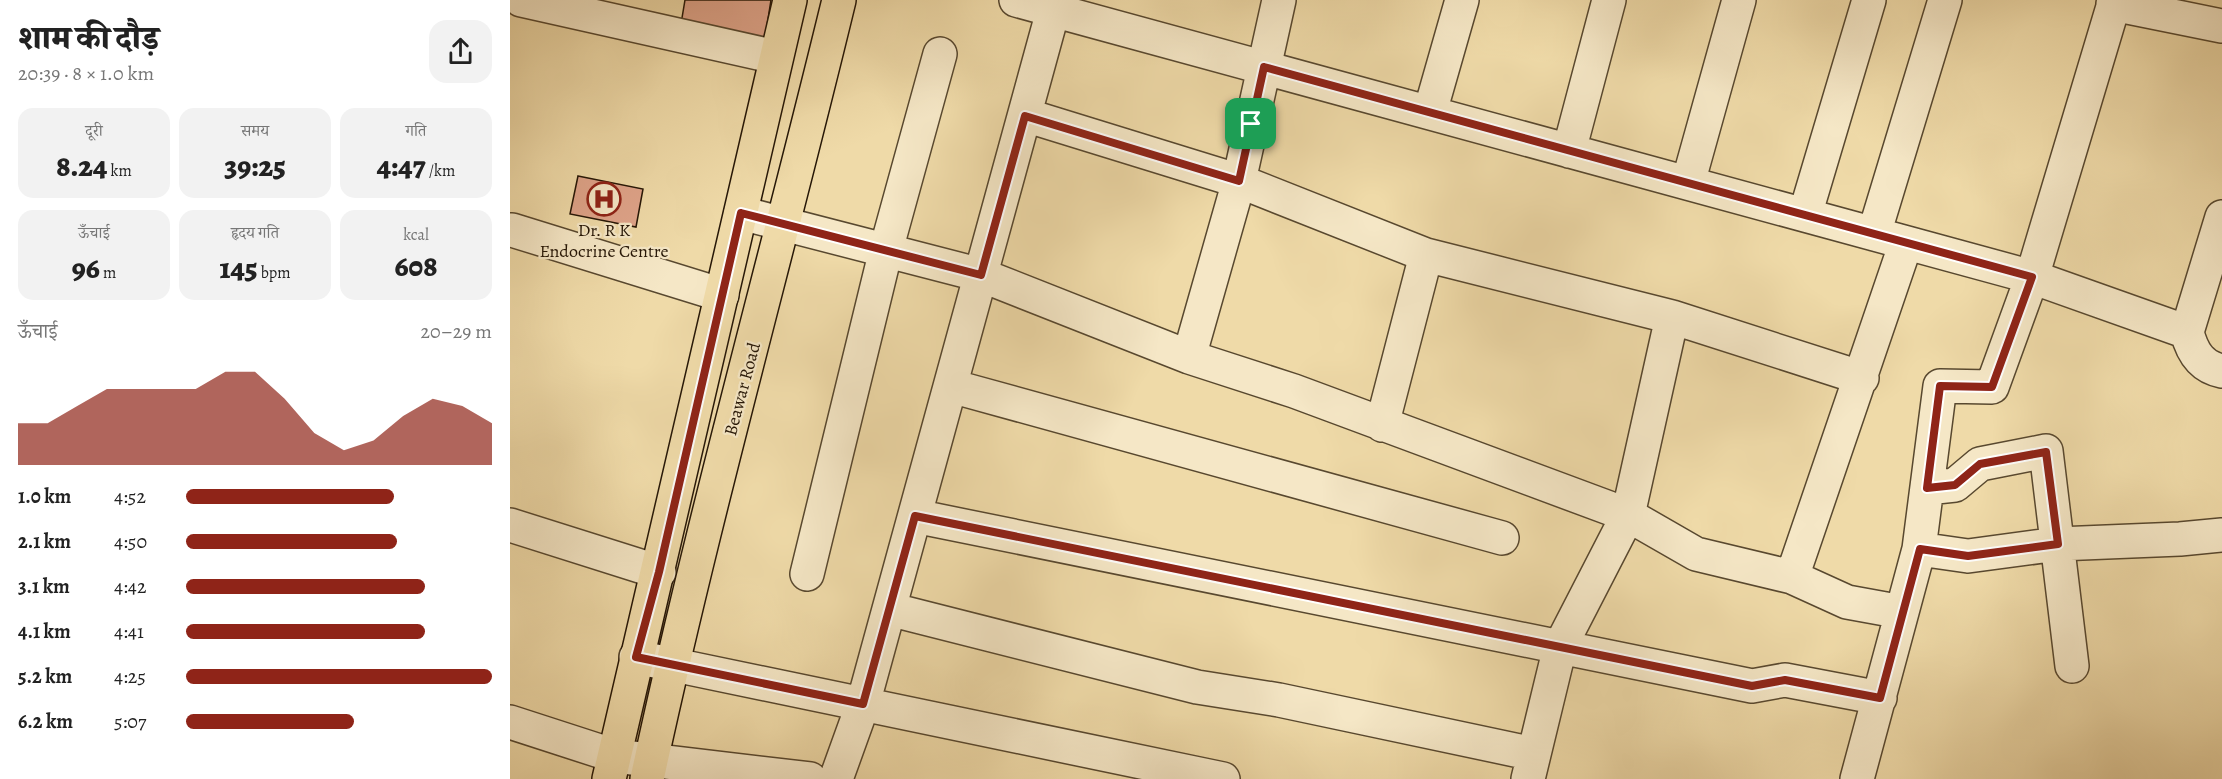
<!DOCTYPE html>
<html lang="hi">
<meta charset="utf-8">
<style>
body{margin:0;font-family:Alegreya,"Noto Serif Devanagari",serif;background:#f2f2f2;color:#222;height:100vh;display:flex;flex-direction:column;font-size:22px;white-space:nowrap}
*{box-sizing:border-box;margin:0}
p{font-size:20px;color:#767676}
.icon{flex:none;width:33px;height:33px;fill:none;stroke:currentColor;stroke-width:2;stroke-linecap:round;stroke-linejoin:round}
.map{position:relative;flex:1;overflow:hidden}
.sheet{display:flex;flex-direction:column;background:#fff;width:510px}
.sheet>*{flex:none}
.pin{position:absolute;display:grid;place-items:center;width:51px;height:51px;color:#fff;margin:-26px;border-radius:12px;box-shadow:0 3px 9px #0006}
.round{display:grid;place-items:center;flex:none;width:63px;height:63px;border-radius:18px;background:#f2f2f2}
.overview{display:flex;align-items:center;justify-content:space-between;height:102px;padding:0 18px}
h1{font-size:33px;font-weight:800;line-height:45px}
.figures{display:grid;grid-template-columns:repeat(3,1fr);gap:9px;height:102px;padding:6px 18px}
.figures div{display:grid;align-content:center;border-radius:15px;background:#f2f2f2;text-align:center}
.figures b{font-size:30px;font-weight:800}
.figures small{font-size:16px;font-weight:400}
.figures p{font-size:16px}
.chart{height:168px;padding:12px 18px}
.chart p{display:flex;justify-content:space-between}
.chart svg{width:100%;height:108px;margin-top:6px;fill:#8f2418;opacity:.7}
ul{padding:0 18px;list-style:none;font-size:20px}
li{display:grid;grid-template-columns:96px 72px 1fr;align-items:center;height:45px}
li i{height:15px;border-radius:8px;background:#8f2418}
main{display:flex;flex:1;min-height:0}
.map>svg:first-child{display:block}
</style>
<main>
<section class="sheet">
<div class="overview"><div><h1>शाम की दौड़</h1><p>20:39 · 8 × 1.0 km</p></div><a class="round"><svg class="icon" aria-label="share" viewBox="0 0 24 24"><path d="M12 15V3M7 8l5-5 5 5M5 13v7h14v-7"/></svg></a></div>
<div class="figures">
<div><p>दूरी</p><b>8.24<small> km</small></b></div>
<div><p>समय</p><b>39:25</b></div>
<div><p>गति</p><b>4:47<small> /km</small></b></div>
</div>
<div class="figures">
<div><p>ऊँचाई</p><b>96<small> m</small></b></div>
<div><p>हृदय गति</p><b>145<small> bpm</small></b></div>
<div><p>kcal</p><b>608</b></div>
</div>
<div class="chart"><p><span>ऊँचाई</span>20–29 m</p>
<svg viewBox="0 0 160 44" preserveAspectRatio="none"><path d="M0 44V27L10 27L20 20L30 13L40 13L50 13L60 13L70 6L80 6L90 17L100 31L110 38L120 34L130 24L140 17L150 20L160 27V44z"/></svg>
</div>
<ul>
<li><b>1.0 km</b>4:52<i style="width:68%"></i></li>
<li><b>2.1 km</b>4:50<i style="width:69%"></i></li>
<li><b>3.1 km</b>4:42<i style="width:78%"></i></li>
<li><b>4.1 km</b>4:41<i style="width:78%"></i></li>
<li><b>5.2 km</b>4:25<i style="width:100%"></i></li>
<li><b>6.2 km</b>5:07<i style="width:55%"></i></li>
</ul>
</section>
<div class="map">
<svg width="1712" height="779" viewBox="0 0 1712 779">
<rect width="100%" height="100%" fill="#efdaa8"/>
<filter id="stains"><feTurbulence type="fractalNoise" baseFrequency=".00333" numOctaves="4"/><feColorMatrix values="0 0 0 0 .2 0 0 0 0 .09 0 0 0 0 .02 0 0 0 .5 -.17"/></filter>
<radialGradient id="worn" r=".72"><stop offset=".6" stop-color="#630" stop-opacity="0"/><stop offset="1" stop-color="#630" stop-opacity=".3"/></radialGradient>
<path fill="#dfa48a" stroke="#261707" stroke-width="1.5" d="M175,0h86l-6,38 -84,-14z
M68,176l65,13 -7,38 -66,-13z"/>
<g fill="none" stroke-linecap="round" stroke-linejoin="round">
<defs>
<path id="minor" d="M11,0l255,57
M506,0l1016,277 155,55
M1603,4l109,22
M920,112l32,-112
M515,115l214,66 187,74 -44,170
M1059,151l40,-151
M1178,183l51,-183
M231,213l240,62 208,82 105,34 334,124 68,39 96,23 55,25 55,10
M1295,215l64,-215
M1712,217l-35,115c5,20 14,35 35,39
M2,230l210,65
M1364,234l71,-234
M916,255l246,62 190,61
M679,357l50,-176 40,-181
M441,386l551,152
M1417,488l28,-3 25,-21 66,-13 26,215
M405,516l837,170 33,-6 95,18
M0,525l149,47
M1409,549l49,7 90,-12 122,-5 42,-4
M297,574l79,-324 54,-196
M1282,577l114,-334
M379,609l308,78 82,13 255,54
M126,657l587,122
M0,722l105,34 195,23
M326,779l27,-75 193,-704
M1018,779l32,-132 68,-132 44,-198
M1347,779l62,-230 21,-163 52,1 40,-110 83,-277"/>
<path id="major" d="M99,779l181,-779
M137,779c56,-261 129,-519 192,-779"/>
</defs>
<use href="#minor" stroke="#58482f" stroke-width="36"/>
<use href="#major" stroke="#261707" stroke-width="36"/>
<use href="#minor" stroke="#f5e7c6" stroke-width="33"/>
<use href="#major" stroke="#efdaa8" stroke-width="33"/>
</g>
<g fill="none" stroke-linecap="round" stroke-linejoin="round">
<defs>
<path id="route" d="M754,67l768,210 -40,110 -52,-1 -13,102 28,-3 25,-21 66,-12 12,92 -90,12 -48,-7 -40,149 -95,-18 -33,6 -837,-170 -52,188 -227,-47 23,-85 82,-359 240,62 44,-159 214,65z"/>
</defs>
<use href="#route" stroke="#fff" stroke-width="12"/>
<use href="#route" stroke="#8f2418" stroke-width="8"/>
</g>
<defs>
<symbol id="hospital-ring" viewBox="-11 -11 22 22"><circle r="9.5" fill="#f5e7c6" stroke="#8f2418" stroke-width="1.5"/><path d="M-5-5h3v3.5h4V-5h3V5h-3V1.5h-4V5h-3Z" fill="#8f2418"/></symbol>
</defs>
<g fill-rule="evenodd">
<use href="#hospital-ring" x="75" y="180" width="38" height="38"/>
</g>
<g text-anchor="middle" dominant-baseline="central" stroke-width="4.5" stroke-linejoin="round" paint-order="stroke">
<g font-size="18" fill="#261707" stroke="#f5e7c6">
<text x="94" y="230">Dr. R K<tspan x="94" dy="21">Endocrine Centre</tspan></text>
</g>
<g font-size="18" fill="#261707" stroke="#f5e7c6">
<text transform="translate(232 389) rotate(-75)">Beawar Road</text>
</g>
</g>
<rect width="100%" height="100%" filter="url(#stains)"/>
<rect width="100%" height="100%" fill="url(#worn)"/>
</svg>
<div class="pin" style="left:741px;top:124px;background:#1e9e55"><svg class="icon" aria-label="arrive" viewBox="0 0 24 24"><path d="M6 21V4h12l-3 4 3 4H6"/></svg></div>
</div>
</main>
